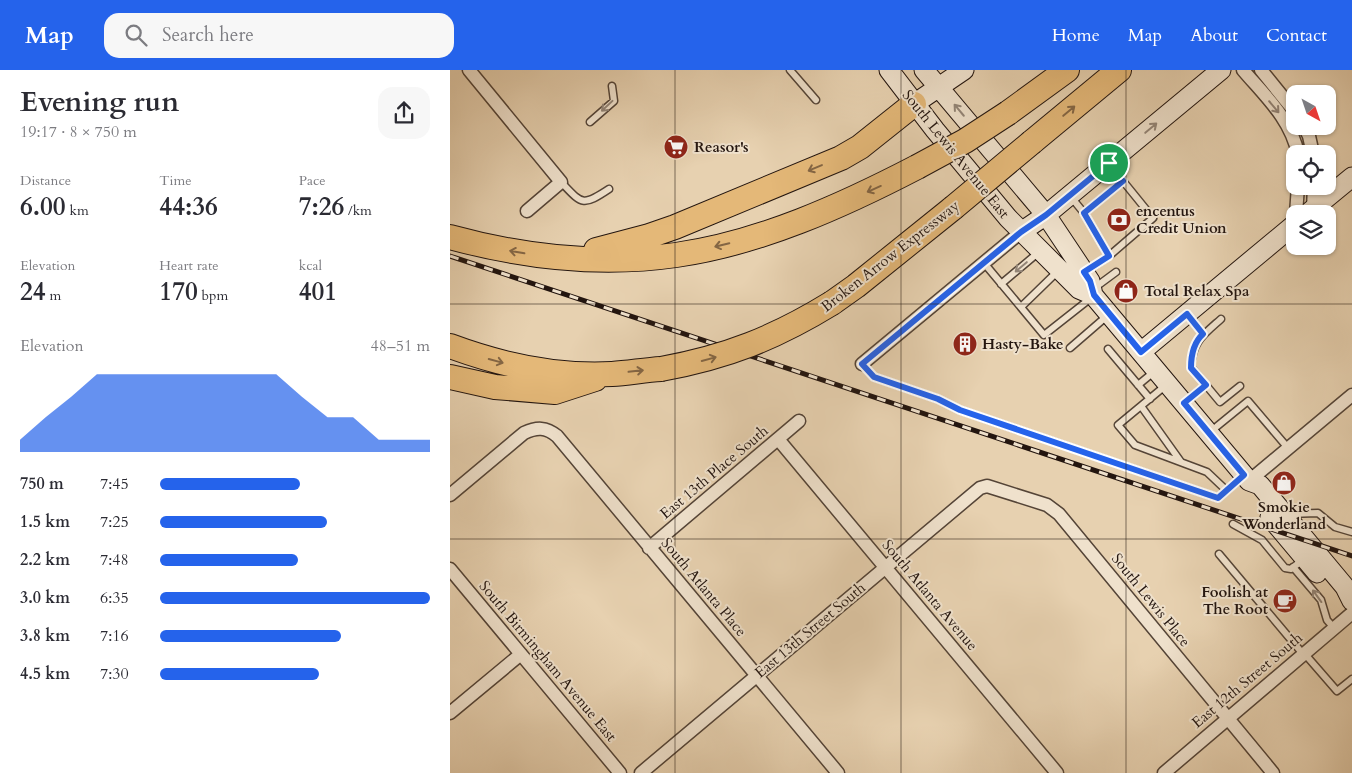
<!DOCTYPE html>
<meta charset="utf-8">
<style>
body{margin:0;font-family:Cardo,serif;background:#f7f7f7;color:#2b2b33;height:100vh;display:flex;flex-direction:column;font-size:19px;white-space:nowrap}
*{box-sizing:border-box;margin:0}
p{font-size:16px;color:#7c7c81}
.icon{flex:none;width:28px;height:28px;fill:none;stroke:currentColor;stroke-width:2;stroke-linecap:round;stroke-linejoin:round}
.map{position:relative;flex:1;overflow:hidden}
.side{display:flex;flex-direction:column;background:#fff;width:450px}
.side>*{flex:none}
.needle{width:32px;rotate:140deg}
.controls{position:absolute;left:836px;top:15px;display:grid;gap:10px}
.controls a{display:grid;place-items:center;width:50px;height:50px;border-radius:10px;background:#fff;box-shadow:0 1px 4px #0004;font-size:25px}
.pin{position:absolute;display:grid;place-items:center;width:42px;height:42px;color:#fff;margin:-21px;border:2px solid #fff;border-radius:50%;box-shadow:0 1px 5px #0007}
.round{display:grid;place-items:center;flex:none;width:52px;height:52px;border-radius:15px;background:#f7f7f7}
.summary{display:flex;align-items:center;justify-content:space-between;height:85px;padding:0 20px}
h1{font-size:28px;font-weight:800;line-height:38px}
.metrics{display:grid;grid-template-columns:repeat(3,1fr);gap:8px;height:85px;padding:5px 20px}
.metrics div{display:grid;align-content:center}
.metrics b{font-size:25px;font-weight:800}
.metrics small{font-size:14px;font-weight:400}
.metrics p{font-size:14px}
.chart{height:140px;padding:10px 20px}
.chart p{display:flex;justify-content:space-between}
.chart svg{width:100%;height:90px;margin-top:5px;fill:#2563eb;opacity:.7}
ul{padding:0 20px;list-style:none;font-size:16px}
li{display:grid;grid-template-columns:80px 60px 1fr;align-items:center;height:38px}
li i{height:12px;border-radius:6px;background:#2563eb}
header{display:flex;align-items:center;gap:30px;box-sizing:border-box;height:70px;padding:0 25px;background:#2563eb;color:#fff}
header strong{font-size:24px}
nav{display:flex;gap:28px;margin-inline-start:auto;font-size:18px}
.search{width:350px;height:45px;background:#f7f7f7;display:flex;align-items:center;gap:12px;box-sizing:border-box;padding:0 18px;border-radius:15px;color:#7c7c81;font-size:19px}
main{display:flex;flex:1;min-height:0}
.map>svg:first-child{display:block}
</style>
<header>
<strong>Map</strong>
<div class="search"><svg class="icon" aria-label="search" viewBox="0 0 24 24"><circle cx="10" cy="10" r="6"/><path d="M15 15l6 6"/></svg>Search here</div>
<nav><a>Home</a><a>Map</a><a>About</a><a>Contact</a></nav>
</header>
<main>
<section class="side">
<div class="summary"><div><h1>Evening run</h1><p>19:17 · 8 × 750 m</p></div><a class="round"><svg class="icon" aria-label="share" viewBox="0 0 24 24"><path d="M12 15V3M7 8l5-5 5 5M5 13v7h14v-7"/></svg></a></div>
<div class="metrics">
<div><p>Distance</p><b>6.00<small> km</small></b></div>
<div><p>Time</p><b>44:36</b></div>
<div><p>Pace</p><b>7:26<small> /km</small></b></div>
</div>
<div class="metrics">
<div><p>Elevation</p><b>24<small> m</small></b></div>
<div><p>Heart rate</p><b>170<small> bpm</small></b></div>
<div><p>kcal</p><b>401</b></div>
</div>
<div class="chart"><p><span>Elevation</span>48–51 m</p>
<svg viewBox="0 0 160 44" preserveAspectRatio="none"><path d="M0 44V38L10 27L20 17L30 6L40 6L50 6L60 6L70 6L80 6L90 6L100 6L110 17L120 27L130 27L140 38L150 38L160 38V44z"/></svg>
</div>
<ul>
<li><b>750 m</b>7:45<i style="width:52%"></i></li>
<li><b>1.5 km</b>7:25<i style="width:62%"></i></li>
<li><b>2.2 km</b>7:48<i style="width:51%"></i></li>
<li><b>3.0 km</b>6:35<i style="width:100%"></i></li>
<li><b>3.8 km</b>7:16<i style="width:67%"></i></li>
<li><b>4.5 km</b>7:30<i style="width:59%"></i></li>
</ul>
</section>
<div class="map">
<svg width="902" height="703" viewBox="0 0 902 703">
<rect width="100%" height="100%" fill="#e7d1b0"/>
<filter id="stains"><feTurbulence type="fractalNoise" baseFrequency=".004" numOctaves="4"/><feColorMatrix values="0 0 0 0 .2 0 0 0 0 .09 0 0 0 0 .02 0 0 0 .5 -.17"/></filter>
<radialGradient id="worn" r=".72"><stop offset=".6" stop-color="#630" stop-opacity="0"/><stop offset="1" stop-color="#630" stop-opacity=".3"/></radialGradient>
<g fill="none" stroke-linecap="round" stroke-linejoin="round">
<defs>
<path id="lane" d="M340,0l26,30
M140,52l24,-21 -2,-15
M111,112c21,22 21,25 48,7
M621,127l13,16
M659,186l-25,-43 39,-32
M534,193l60,72 47,-37
M635,202l24,-16 44,-38 -43,-53
M551,214l38,-32
M643,219l23,-17
M571,237l37,-36
M738,245l15,19
M771,249c-18,16 -29,23 -30,48l29,35 20,-16
M620,278l37,-32
M658,279l42,50
M412,294l12,13 64,22 22,11 258,88 25,-22
M688,315l17,-14
M715,316l-47,39 17,20 72,27 19,18
M735,332l21,-17
M691,336l40,56
M760,362l38,-31 40,47
M838,444l30,-1 17,14 17,5
M783,454l29,16 23,28 6,1 13,-10
M769,484l84,100
M843,497l28,33 6,20 7,8
M854,583l33,38 15,-12"/>
<path id="street" d="M19,0l92,112 -34,29
M793,0c22,26 48,49 55,84
M811,0l34,42
M854,56l5,10 4,18
M863,139l1,-23
M846,144l2,-28
M412,294l159,-132
M328,369l279,334
M799,411l103,-86
M0,425l74,-62c13,-6 22,-6 33,3l281,337
M199,478l150,-127
M0,499l170,204
M0,643l71,-59
M191,703l339,-285 7,-2 60,19 12,9 214,259
M714,703l188,-160"/>
<path id="secondary" d="M439,0l46,60 73,88 71,71 14,6
M474,0l122,145 44,66 3,14 156,186 11,4 85,102 7,14
M464,34l50,-34
M857,144l45,-37
M571,162l25,-17 175,-145
M691,282l154,-128
M820,447l47,56"/>
<path id="highway" d="M558,43l59,-43
M582,72l87,-72
M0,167c73,20 150,29 226,18 84,-12 166,-49 241,-88
M146,180l53,-14 26,-9 166,-69 19,-11 54,-43
M382,233l24,-17 97,-78
M0,276c51,19 107,31 162,28 16,-1 33,-4 49,-5
M0,307l45,10 60,5 40,-13"/>
</defs>
<use href="#lane" stroke="#544437" stroke-width="9"/>
<use href="#street" stroke="#544437" stroke-width="15"/>
<use href="#secondary" stroke="#23150f" stroke-width="21"/>
<use href="#highway" stroke="#23150f" stroke-width="26"/>
<use href="#lane" stroke="#efe1cc" stroke-width="6"/>
<use href="#street" stroke="#efe1cc" stroke-width="12"/>
<use href="#secondary" stroke="#efe1cc" stroke-width="19"/>
<use href="#highway" stroke="#e4b878" stroke-width="24"/>
<defs>
<path id="rail" d="M0,186l902,300"/>
</defs>
<use href="#rail" stroke="#23150f" stroke-width="5"/>
<use href="#rail" stroke="#efe1cc" stroke-width="3" stroke-dasharray="9" stroke-linecap="butt"/>
<defs>
<path id="highway-bridge" d="M467,97l48,-26 43,-28
M503,138l79,-66
M211,299c66,-12 114,-31 171,-66"/>
</defs>
<use href="#highway-bridge" stroke="#23150f" stroke-width="26" stroke-linecap="butt"/>
<use href="#highway-bridge" stroke="#e4b878" stroke-width="24"/>
</g>
<defs><path id="oneway-shaft" d="M-6 0H5M1.5-3L5.5 0L1.5 3" fill="none" stroke-width="1.6" stroke-linecap="round" stroke-linejoin="round" transform="scale(1.25)"/></defs>
<g stroke="#938577">
<use href="#oneway-shaft" transform="translate(157 36) rotate(137)"/>
<use href="#oneway-shaft" transform="translate(824 37) rotate(50)"/>
<use href="#oneway-shaft" transform="translate(509 40) rotate(-130)"/>
<use href="#oneway-shaft" transform="translate(701 58) rotate(-40)"/>
<use href="#oneway-shaft" transform="translate(571 197) rotate(140)"/>
<use href="#oneway-shaft" transform="translate(867 526) rotate(-126)"/>
</g>
<g stroke="#846644">
<use href="#oneway-shaft" transform="translate(619 41) rotate(-40)"/>
<use href="#oneway-shaft" transform="translate(365 98) rotate(157)"/>
<use href="#oneway-shaft" transform="translate(424 119) rotate(156)"/>
<use href="#oneway-shaft" transform="translate(272 175) rotate(167)"/>
<use href="#oneway-shaft" transform="translate(67 182) rotate(-170)"/>
<use href="#oneway-shaft" transform="translate(259 289) rotate(-15)"/>
<use href="#oneway-shaft" transform="translate(46 291) rotate(15)"/>
<use href="#oneway-shaft" transform="translate(186 301) rotate(-6)"/>
</g>
<g fill="none" stroke-linecap="round" stroke-linejoin="round">
<defs>
<path id="route" d="M659,93l14,18 -39,32 25,43 -25,16 6,9 4,14 47,57 46,-38 16,20c-10,9 -12,21 -12,34l15,17 -22,18 60,72 -26,23 -258,-88 -22,-11 -64,-22 -12,-13 159,-132 25,-17z"/>
</defs>
<use href="#route" stroke="#fff" stroke-width="10"/>
<use href="#route" stroke="#2563eb" stroke-width="6"/>
</g>
<path fill="none" stroke="#23150f" stroke-width="1" stroke-opacity="0.55" d="M225,0v703M451,0v703M676,0v703M0,234h902M0,469h902"/>
<defs>
<symbol id="supermarket-disc" viewBox="-11 -11 22 22"><circle r="9.5" fill="#8f2418" stroke="#efe1cc"/><path d="M-6-5.5h2.5l.6 2H6L4.5 2H-2.5L-4.4-4H-6ZM-1.5 3.2a1.3 1.3 0 1 0 .1 0ZM3 3.2a1.3 1.3 0 1 0 .1 0Z" fill="#fff"/></symbol>
<symbol id="bank-disc" viewBox="-11 -11 22 22"><circle r="9.5" fill="#8f2418" stroke="#efe1cc"/><path d="M-6-4H6V4H-6ZM0-2.3a2.3 2.3 0 1 0 0 4.6a2.3 2.3 0 1 0 0-4.6Z" fill="#fff"/></symbol>
<symbol id="shop-disc" viewBox="-11 -11 22 22"><circle r="9.5" fill="#8f2418" stroke="#efe1cc"/><path d="M-5-2.5h2.3a2.7 3.5 0 0 1 5.4 0H5L5.5 6h-11ZM-1.5-2.5h3a1.5 2.3 0 0 0-3 0Z" fill="#fff"/></symbol>
<symbol id="building-disc" viewBox="-11 -11 22 22"><circle r="9.5" fill="#8f2418" stroke="#efe1cc"/><path d="M-4-6H4V6H1V3H-1V6H-4ZM-2.5-4.3h1.7v1.8h-1.7ZM.8-4.3h1.7v1.8H.8ZM-2.5-1h1.7V.8h-1.7ZM.8-1h1.7V.8H.8Z" fill="#fff"/></symbol>
<symbol id="cafe-disc" viewBox="-11 -11 22 22"><circle r="9.5" fill="#8f2418" stroke="#efe1cc"/><path d="M-5.5-4.5H6V0H3Q3 3.5 0 3.5H-2.5Q-5.5 3.5-5.5 0ZM3-3.2v2h1.7v-2ZM-6 4.5H4V6H-6Z" fill="#fff"/></symbol>
</defs>
<g fill-rule="evenodd">
<use href="#supermarket-disc" x="212" y="63" width="28" height="28"/>
<use href="#bank-disc" x="655" y="136" width="28" height="28"/>
<use href="#shop-disc" x="662" y="207" width="28" height="28"/>
<use href="#building-disc" x="501" y="260" width="28" height="28"/>
<use href="#shop-disc" x="820" y="399" width="28" height="28"/>
<use href="#cafe-disc" x="821" y="517" width="28" height="28"/>
</g>
<g text-anchor="middle" dominant-baseline="central" stroke-width="4" stroke-linejoin="round" paint-order="stroke">
<g font-size="15" font-weight="bold" fill="#23150f" stroke="#efe1cc" text-anchor="start">
<text x="244" y="77">Reasor's</text>
<text x="686" y="141">encentus<tspan x="686" dy="17">Credit Union</tspan></text>
<text x="694" y="221">Total Relax Spa</text>
<text x="532" y="274">Hasty-Bake</text>
<text x="834" y="437" text-anchor="middle">Smokie<tspan x="834" dy="17">Wonderland</tspan></text>
<text x="818" y="522" text-anchor="end">Foolish at<tspan x="818" dy="17">The Root</tspan></text>
</g>
<g font-size="15" fill="#23150f" stroke="#efe1cc">
<text transform="translate(506 84) rotate(51)">South Lewis Avenue East</text>
<text transform="translate(440 186) rotate(-38)">Broken Arrow Expressway</text>
<text transform="translate(264 402) rotate(-40)">East 13th Place South</text>
<text transform="translate(254 517) rotate(50)">South Atlanta Place</text>
<text transform="translate(480 525) rotate(50)">South Atlanta Avenue</text>
<text transform="translate(701 530) rotate(51)">South Lewis Place</text>
<text transform="translate(360 560) rotate(-40)">East 13th Street South</text>
<text transform="translate(98 591) rotate(50)">South Birmingham Avenue East</text>
<text transform="translate(797 610) rotate(-40)">East 12th Street South</text>
</g>
</g>
<rect width="100%" height="100%" filter="url(#stains)"/>
<rect width="100%" height="100%" fill="url(#worn)"/>
</svg>
<div class="controls">
<a><svg class="needle" viewBox="-14 -14 28 28"><path d="M0-13l5 13h-10z" fill="#e53935"/><path d="M0 13l5-13h-10z" fill="#7c7c81"/></svg></a>
<a><svg class="icon" aria-label="locate" viewBox="0 0 24 24"><circle cx="12" cy="12" r="6"/><path d="M12 2v4M12 18v4M2 12h4M18 12h4"/></svg></a>
<a><svg class="icon" aria-label="layers" viewBox="0 0 24 24"><path d="M12 4l9 5-9 5-9-5zM3 14l9 5 9-5"/></svg></a>
</div>
<div class="pin" style="left:659px;top:93px;background:#1e9e55"><svg class="icon" aria-label="arrive" viewBox="0 0 24 24"><path d="M6 21V4h12l-3 4 3 4H6"/></svg></div>
</div>
</main>
